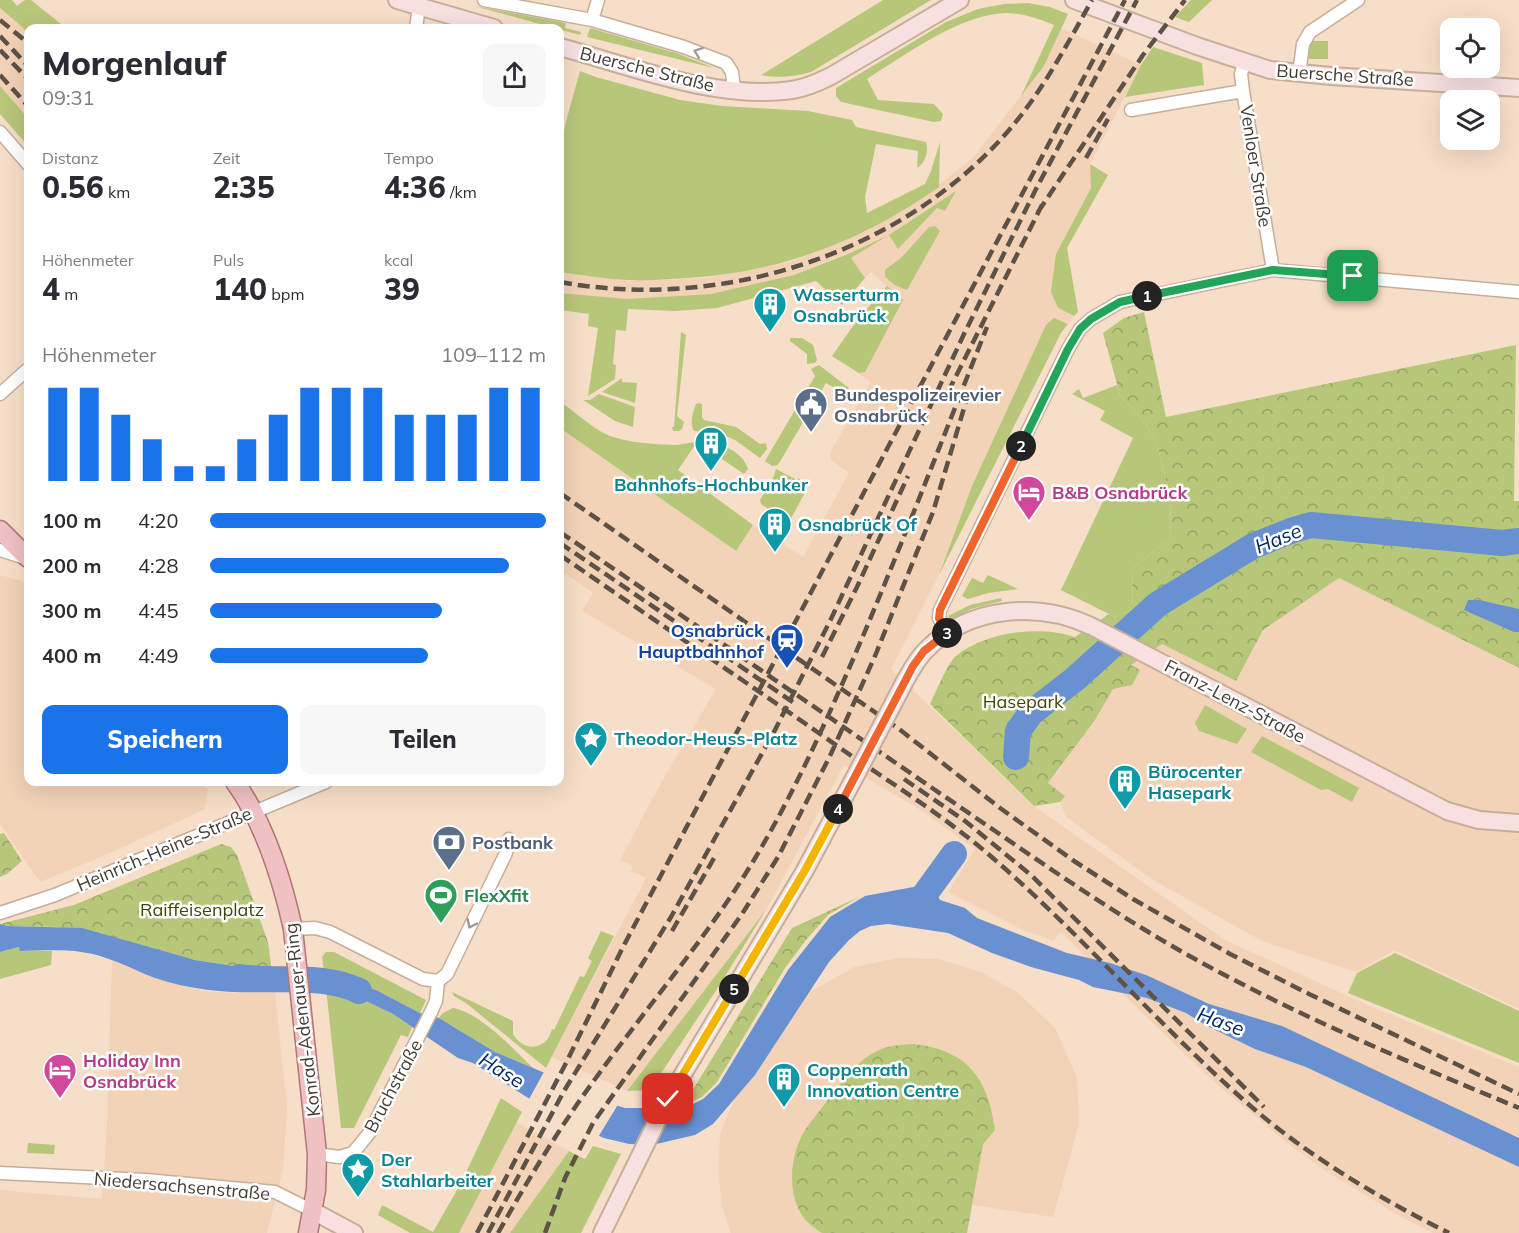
<!DOCTYPE html>
<html lang="de">
<meta charset="utf-8">
<style>
body{margin:0;font-family:Mulish,sans-serif;background:#f7f7f7;color:#2b2b33;height:100vh;display:flex;flex-direction:column;font-size:22px;white-space:nowrap}
*{box-sizing:border-box;margin:0}
p{font-size:20px;color:#7c7c81}
.icon{flex:none;width:33px;height:33px;fill:none;stroke:currentColor;stroke-width:2;stroke-linecap:round;stroke-linejoin:round}
.map{position:relative;flex:1;overflow:hidden}
.details{position:absolute;left:24px;top:24px;width:540px;height:762px;display:flex;flex-direction:column;background:#fff;border-radius:12px;box-shadow:0 6px 24px #0002}
.details>*{flex:none}
.controls{position:absolute;left:1440px;top:18px;display:grid;gap:12px}
.controls a{display:grid;place-items:center;width:60px;height:60px;border-radius:12px;background:#fff;box-shadow:0 6px 24px #0002;font-size:30px}
.pin{position:absolute;display:grid;place-items:center;width:51px;height:51px;color:#fff;margin:-26px;border-radius:12px;box-shadow:0 3px 9px #0006}
.km{position:absolute;width:30px;height:30px;margin:-15px;border-radius:50%;background:#222;color:#fff;font-size:16px;line-height:30px;text-align:center}
.round{display:grid;place-items:center;flex:none;width:63px;height:63px;border-radius:12px;background:#f7f7f7}
.headline{display:flex;align-items:center;justify-content:space-between;height:102px;padding:0 18px}
h1{font-size:33px;font-weight:800;line-height:45px}
.stats{display:grid;grid-template-columns:repeat(3,1fr);gap:9px;height:102px;padding:6px 18px}
.stats div{display:grid;align-content:center}
.stats b{font-size:30px;font-weight:800}
.stats small{font-size:16px;font-weight:400}
.stats p{font-size:16px}
.chart{height:168px;padding:12px 18px}
.chart p{display:flex;justify-content:space-between}
.chart svg{width:100%;height:108px;margin-top:6px;stroke:#1a73e8;stroke-width:6}
.button{display:flex;gap:12px;margin-top:auto;padding:12px 18px}
.button a{flex:1;height:69px;border-radius:12px;background:#1a73e8;color:#fff;font-size:24px;font-weight:800;line-height:69px;text-align:center}
.button a+a{background:#f7f7f7;color:#2b2b33}
ul{padding:0 18px;list-style:none;font-size:20px}
li{display:grid;grid-template-columns:96px 72px 1fr;align-items:center;height:45px}
li i{height:15px;border-radius:8px;background:#1a73e8}
.map>svg:first-child{display:block}
</style>
<div class="map">
<svg width="1519" height="1233" viewBox="0 0 1519 1233">
<defs>
<pattern id="forest-crowns" width="20" height="18" patternUnits="userSpaceOnUse" patternTransform="scale(1.5)"><rect width="20" height="18" fill="#b6c77a"/><path d="M2 6a3 3 0 1 1 6 0M12 15a3 3 0 1 1 6 0" fill="none" stroke="#96a365"/></pattern>
</defs>
<rect width="100%" height="100%" fill="#f7dec8"/>
<path fill="#f2d3b8" d="M0,8l28,24v86l-28,-32z
M1061,28l80,37 -51,99 1,24 -35,66 2,54 16,8 -6,8 -14,-5 -82,167 -33,89 -48,94 143,137 191,134 145,66 149,61v166h-86l-35,-18 -69,-42 -43,-31 -74,-62 -82,-79 -69,-69 -8,9 -5,-2 -27,-10 -73,-37 27,-43 -56,-40 -75,-44 -78,145 -139,181 -75,-34 94,-179 -15,-7 2,-5 -13,-6 42,-79 54,-92 -134,-78 11,-18 -33,-23v-142l176,123 17,-26 50,32 46,-84 -18,-13 -1,-7 41,-71 -39,-26 26,-37 29,-33 -16,-14 -6,6 -14,-20 31,-19 -88,36 -83,19 -84,5 -67,-6v-21l70,9 78,-3 82,-16 77,-31 39,-22 66,-50 72,-93z
M0,575l22,6 6,8v193h173l7,8 -3,19 -97,45 -68,28 -40,-58z
M1339,578l180,90v341l-125,-59 -38,22 -94,-31 -109,-61 -87,-63 -6,-15 4,-6 -16,-12 47,-64 18,-31 18,-24 31,-21 74,37 27,-51z
M898,958l41,1 42,13 36,20 38,36 22,50 2,46 -26,93 -81,-12 -5,28h-236l-9,-26 -4,-37 2,-36 14,-34 21,-25 55,-83 44,-25z
M112,961l44,17 47,13 30,2 42,-1 12,115 -4,62 -16,64h-267v-43l102,9 5,-74z
M516,1122l53,29 -59,82h-51z"/>
<path fill="#b6c77a" d="M0,0h12l5,6 8,-6h6l30,24 -1,4h-32v4l-28,-24z
M883,0h48l-120,72c-18,5 -32,6 -50,3z
M1191,0h21l-23,22 -14,-5z
M1028,3l22,4 18,7 -24,52 -23,30 33,-71c-15,-6 -32,-12 -49,-12 -44,1 -102,43 -138,66l11,21 56,4 9,10 -2,7 -7,1 -93,-20 -5,-6v-8l110,-66 32,-13 26,-5z
M474,6l92,17 -1,5 16,4 -1,3z
M590,28l89,26 35,14 -127,-31z
M1313,41h15v18h-19v-12z
M1153,47l49,16 2,22 -79,12 16,-32z
M580,71l16,6 84,23 42,6 86,5 44,9 4,7 70,15c3,9 -1,22 -9,26l1,-17 -42,-7 -11,53 2,16 58,-29 6,-13 9,-29 -1,45c-82,58 -169,89 -270,92 -13,1 -28,2 -41,1 -23,-1 -46,-5 -68,-8v-113l5,-34z
M0,86l28,32v28l-28,-32z
M1090,164l18,11 -41,73 11,64 -4,4 -16,-8 -7,-16 5,-38 35,-66z
M956,191l-11,20 -8,-3 -39,41 -9,-14 -38,23 14,20 -23,27 -26,-24 -99,27 -42,3 -47,-2 -2,22 -10,-1 -3,34 3,1 -1,14 -27,17 10,-68 -10,-2 1,-12 -29,-4v-17l67,6 84,-5 83,-19 54,-21 41,-19z
M935,226l5,5 -33,59 -12,-5 -10,-8v-7l16,-12 28,-31z
M887,286l16,14 -38,72 -6,1 -27,-17 26,-37z
M1054,318l14,6 -7,9 -122,242 33,-89 74,-161z
M681,332l5,3 -9,81 7,6 -2,7 -3,2h-6l-1,-4h2z
M790,338h12l11,7 4,15 -2,3 -8,1v-10l-17,-13z
M819,365l30,23 -4,6 -19,-11 -48,82 -6,1 -7,-5 50,-85 -4,-7z
M622,378v4l15,1 -2,20 -33,-11z
M1117,385l3,10 27,30 10,19 14,55 -1,39 -37,30 -1,41 -17,8 -54,-27 72,-152 -33,-18 5,-9 -33,-17 7,-5 4,9z
M599,394l36,13 -2,20 -18,-6 -32,-21h7z
M560,401c13,10 35,29 50,35 20,7 43,8 64,9 8,0 16,-3 24,-3 18,-1 44,7 50,27l-4,5 -47,-32 -19,28 75,55 -17,26 -176,-123z
M699,403l3,1v14l2,2 32,7 24,17 6,-1 1,6 -7,9 -25,-18 -11,-5 -30,-4c-5,-7 -1,-19 2,-27z
M776,469l21,11 1,-2 9,7v4l-17,31 -4,1 -25,-17 -1,-4 14,-24z
M988,575l30,14 -30,4 -20,6 -6,-3 10,-18 11,5z
M1001,598l1,3 -31,8 -21,11 -2,-4 22,-11z
M1205,705l42,24 -10,15 -38,-13 -4,-8z
M1262,736l97,52 -7,14 -24,-13 -7,1 -70,-38z
M766,910l-47,76 -69,104 -23,1z
M601,931l13,5 -68,132 -80,-65 -12,-7 -2,-4 61,29v13c11,19 34,16 39,-5l2,1 26,-54 4,1 8,-16 -4,-3z
M19,947l2,4h31l-1,14 -51,14v-27z
M326,952h8l92,48 -6,13 -44,-23 -52,-18 -2,-15z
M1395,953l124,58v52l-171,-70 9,-20z
M326,988h13l54,26 19,13 -4,10 -7,-2 -47,93h-13z
M453,1008c28,5 59,40 80,60l-38,-16 -56,-34 4,-5z
M501,1098l21,14 -63,121h-49l-32,-18 4,-10 51,27 28,-49z
M28,1143l27,2 -1,9 -27,-1z
M593,1146l28,8 -40,79h-71l59,-82 16,8z"/>
<path fill="url(#forest-crowns)" d="M1144,312l22,105 350,-72 -2,156h5v167l-180,-90 -76,52 -27,51 -74,-37 -31,21 9,5 -8,15 -19,4 -18,31 -47,63 17,13 -5,6 -26,4 -104,-102c5,-10 18,-42 26,-48 29,-24 84,-31 119,-19l34,-23 6,3 17,-8 1,-41 37,-30 1,-39 -14,-55 -10,-19 -27,-30 -17,-62 21,-15z
M4,833l18,28 -15,13 -7,3v-43z
M221,844l10,3 6,8 31,87 4,30 -77,-12 -139,-33 -49,-1 -7,-2 74,-19z
M861,896l-33,19 -22,25 -21,28 -68,114 -15,15 -19,9 109,-178z
M913,1044c54,6 75,33 82,86l-12,14 -16,89h-145c-6,-4 -14,-9 -18,-15 -18,-24 -14,-64 1,-88 8,-12 18,-23 26,-34 13,-17 26,-35 46,-45 11,-6 23,-6 36,-7z"/>
<path fill="#6991d2" d="M1468,600h11l40,9v23h-5l-50,-22z
M931,879l4,1 2,4v11l3,5 25,8 12,10 90,35 43,10 36,12 63,29 73,22 237,112v29l-213,-100 -51,-18 -48,-23 -21,-13 -39,-15 -54,-11 -14,-7 -48,-13 -39,-14 -44,-20 -60,-9 -17,2 -11,5 -11,9 -20,22 -74,113 -42,49 -18,11 -43,10 -23,-1 -25,-6 -44,-20 -87,-55 -15,-5 -65,-44 -54,-26h-13l-2,-16 52,18 44,23 19,5 56,34 50,21 57,28 23,7h60l18,-9 16,-15 69,-114 42,-53 35,-21 59,-11z
M0,924l7,2 75,2 113,32 77,12 3,20c-44,1 -77,0 -120,-14 -24,-9 -48,-23 -74,-26 -20,-3 -41,-1 -61,-1l-1,-4 -19,5z"/>
<path fill="#f7dec8" d="M545,1070l58,28 16,5 -22,36 -38,-18 -31,-20z"/>
<g fill="none" stroke-linecap="round" stroke-linejoin="round">
<path stroke="#6991d2" stroke-width="26" d="M1016,757l2,-26 13,-18 44,-34 83,-75 95,-58 40,-16 18,-5 191,18 17,-2
M915,908l39,-54
M239,977c40,6 83,-4 120,14"/>
<defs>
<path id="street" d="M484,0l108,20 92,27 42,16 6,9 2,18
M592,20l6,-20
M416,28l3,-21
M1244,63l-3,11 2,17 30,179
M1299,74l4,-30 7,-12 48,-32
M1131,110l112,-19
M0,132l28,32
M0,394l28,-25
M0,550l25,8
M947,633l-8,-15 1,-8 128,-261 12,-20 11,-10 29,-17 153,-32 246,22
M0,913l55,-18 271,-113
M293,929l22,-1 15,4 93,47 15,2 9,-7 59,-121 3,-14
M317,1154l22,3 14,-4 17,-21 62,-122 4,-9 2,-20
M0,1173l146,7 129,12 38,19"/>
<path id="secondary" d="M397,0l97,28
M1074,0l123,46 73,24 61,6 188,12
M560,47c70,19 159,54 232,43 14,-2 27,-8 39,-14l129,-76
M905,681c6,-11 12,-22 21,-31 43,-44 112,-49 165,-24l356,185 32,9 40,3
M313,1211l41,22
M602,1233l66,-134 136,-227 53,-99"/>
<path id="primary" d="M0,530l28,28
M235,782c30,42 47,97 58,147l24,225 -1,36 -8,43"/>
</defs>
<use href="#street" stroke="#c6ae99" stroke-width="15"/>
<use href="#secondary" stroke="#c6ae99" stroke-width="20"/>
<use href="#primary" stroke="#af7676" stroke-width="21"/>
<use href="#street" stroke="#fff" stroke-width="12"/>
<use href="#secondary" stroke="#f8e0e1" stroke-width="16"/>
<use href="#primary" stroke="#f1c0c3" stroke-width="18"/>
<path stroke="#5e5247" stroke-width="4.5" stroke-dasharray="12 6" stroke-linecap="butt" d="M0,20l28,23
M0,36l28,30
M0,50l28,29
M0,75l28,31
M1086,158l22,-39
M1038,212l105,-157 42,-55
M560,282c158,29 334,-25 443,-145 37,-41 62,-89 89,-137
M948,392l94,-187
M560,493l339,236 101,79 74,53 59,38 97,55 79,40 210,100
M560,532c127,87 254,175 381,262 81,55 160,112 245,160 107,60 220,107 333,154
M560,543l237,162
M560,555c94,65 189,129 283,195 51,35 104,68 151,109 88,76 164,166 252,243 60,53 131,95 203,131
M822,657l35,-70 51,-111
M904,779l61,42 66,54 233,232
M672,931l45,-78
M477,1233l88,-168 59,-120 501,-945
M488,1233l76,-142 107,-174 104,-187 56,-111 133,-285 73,-147 100,-187
M498,1233c31,-55 63,-108 100,-158 52,-72 110,-139 156,-215 43,-72 76,-147 109,-224 43,-102 83,-206 124,-309
M545,1233l20,-55 28,-55 149,-209 36,-57 52,-101 45,-100 58,-144 34,-114"/>
<defs>
<path id="secondary-bridge" d="M857,773l48,-92"/>
</defs>
<use href="#secondary-bridge" stroke="#c6ae99" stroke-width="20" stroke-linecap="butt"/>
<use href="#secondary-bridge" stroke="#f8e0e1" stroke-width="16"/>
</g>
<defs><path id="oneway-chevron" d="M-2-3.5L2.5 0L-2 3.5" fill="none" stroke-width="1.6" stroke-linecap="round" stroke-linejoin="round" transform="scale(1.5)"/></defs>
<g stroke="#a29c98">
<use href="#oneway-chevron" transform="translate(698 52) rotate(-159)"/>
<use href="#oneway-chevron" transform="translate(471 924) rotate(116)"/>
</g>
<g fill="none" stroke-linecap="round" stroke-linejoin="round">
<defs>
<path id="split-1" d="M1147,296l126,-26 80,6"/>
<path id="split-2" d="M1021,446l47,-97 12,-20 11,-10 29,-17 27,-6"/>
<path id="split-3" d="M947,633l-8,-15 1,-8 81,-164"/>
<path id="split-4" d="M838,809l75,-143 11,-15 23,-18"/>
<path id="split-5" d="M734,989l70,-117 34,-63"/>
<path id="split-6" d="M668,1099l66,-110"/>
</defs>
<use href="#split-1" stroke="#fff" stroke-width="12"/>
<use href="#split-2" stroke="#fff" stroke-width="12"/>
<use href="#split-3" stroke="#fff" stroke-width="12"/>
<use href="#split-4" stroke="#fff" stroke-width="12"/>
<use href="#split-5" stroke="#fff" stroke-width="12"/>
<use href="#split-6" stroke="#fff" stroke-width="12"/>
<use href="#split-1" stroke="#22a559" stroke-width="8"/>
<use href="#split-2" stroke="#22a559" stroke-width="8"/>
<use href="#split-3" stroke="#f0652b" stroke-width="8"/>
<use href="#split-4" stroke="#f0652b" stroke-width="8"/>
<use href="#split-5" stroke="#f5b400" stroke-width="8"/>
<use href="#split-6" stroke="#f5b400" stroke-width="8"/>
</g>
<defs>
<symbol id="building-pin" viewBox="-11 -11 22 30"><path d="M0 17L-7.5 6A9.5 9.5 0 1 1 7.5 6Z" fill="#0f9aa8" stroke="#fff"/><path d="M-4-6H4V6H1V3H-1V6H-4ZM-2.5-4.3h1.7v1.8h-1.7ZM.8-4.3h1.7v1.8H.8ZM-2.5-1h1.7V.8h-1.7ZM.8-1h1.7V.8H.8Z" fill="#fff"/></symbol>
<symbol id="civic-pin" viewBox="-11 -11 22 30"><path d="M0 17L-7.5 6A9.5 9.5 0 1 1 7.5 6Z" fill="#5c6f8a" stroke="#fff"/><path d="M-.6-6.5H3V-4.5H.6V-3L4-1V1h2V6H-6V1h2V-1L-.6-3ZM-1.2 2.5V6h2.4V2.5Z" fill="#fff"/></symbol>
<symbol id="hotel-pin" viewBox="-11 -11 22 30"><path d="M0 17L-7.5 6A9.5 9.5 0 1 1 7.5 6Z" fill="#d1479c" stroke="#fff"/><path d="M-6-4.5h1.5V1H6V5H4.5V3h-9V5H-6ZM-4 0a1.8 1.8 0 1 1 3.6 0ZM.5 0V-2.5h3Q6-2.5 6 0Z" fill="#fff"/></symbol>
<symbol id="station-pin" viewBox="-11 -11 22 30"><path d="M0 17L-7.5 6A9.5 9.5 0 1 1 7.5 6Z" fill="#1a4fb4" stroke="#fff"/><path d="M-3-6H3Q5-6 5-4V2Q5 4 3 4L4.5 6H3L1.5 4h-3L-3 6H-4.5L-3 4Q-5 4-5 2V-4Q-5-6-3-6ZM-3.5-4v3h7v-3ZM-3.5 1v1.5H-2V1ZM2 1v1.5H3.5V1Z" fill="#fff"/></symbol>
<symbol id="sight-pin" viewBox="-11 -11 22 30"><path d="M0 17L-7.5 6A9.5 9.5 0 1 1 7.5 6Z" fill="#0f9aa8" stroke="#fff"/><path d="M0-6L1.8-2.2L6-1.7L2.9 1.2L3.7 5.4L0 3.3L-3.7 5.4L-2.9 1.2L-6-1.7L-1.8-2.2Z" fill="#fff"/></symbol>
<symbol id="bank-pin" viewBox="-11 -11 22 30"><path d="M0 17L-7.5 6A9.5 9.5 0 1 1 7.5 6Z" fill="#5c6f8a" stroke="#fff"/><path d="M-6-4H6V4H-6ZM0-2.3a2.3 2.3 0 1 0 0 4.6a2.3 2.3 0 1 0 0-4.6Z" fill="#fff"/></symbol>
<symbol id="stadium-pin" viewBox="-11 -11 22 30"><path d="M0 17L-7.5 6A9.5 9.5 0 1 1 7.5 6Z" fill="#2e9e5b" stroke="#fff"/><path d="M0-5a6.5 5 0 1 0 0 10a6.5 5 0 1 0 0-10ZM-3.5-1.8h7v3.6h-7Z" fill="#fff"/></symbol>
</defs>
<g fill-rule="evenodd">
<use href="#building-pin" x="751" y="285" width="38" height="52"/>
<use href="#civic-pin" x="792" y="385" width="38" height="52"/>
<use href="#building-pin" x="692" y="424" width="38" height="52"/>
<use href="#hotel-pin" x="1010" y="473" width="38" height="52"/>
<use href="#building-pin" x="756" y="505" width="38" height="52"/>
<use href="#station-pin" x="768" y="621" width="38" height="52"/>
<use href="#sight-pin" x="572" y="719" width="38" height="52"/>
<use href="#building-pin" x="1106" y="762" width="38" height="52"/>
<use href="#bank-pin" x="430" y="823" width="38" height="52"/>
<use href="#stadium-pin" x="422" y="876" width="38" height="52"/>
<use href="#hotel-pin" x="41" y="1051" width="38" height="52"/>
<use href="#building-pin" x="765" y="1060" width="38" height="52"/>
<use href="#sight-pin" x="339" y="1150" width="38" height="52"/>
</g>
<g text-anchor="middle" dominant-baseline="central" stroke-width="5" stroke-linejoin="round" paint-order="stroke">
<g font-size="18" fill="#443a31" stroke="#fff">
<text transform="translate(647 69) rotate(14)">Buersche Straße</text>
<text transform="translate(1345 75) rotate(4)">Buersche Straße</text>
<text transform="translate(1256 166) rotate(81)">Venloer Straße</text>
<text transform="translate(1235 701) rotate(28)">Franz-Lenz-Straße</text>
<text transform="translate(164 849) rotate(-23)">Heinrich-Heine-Straße</text>
<text transform="translate(302 1020) rotate(-97)">Konrad-Adenauer-Ring</text>
<text transform="translate(393 1086) rotate(-62)">Bruchstraße</text>
<text transform="translate(182 1186) rotate(5)">Niedersachsenstraße</text>
</g>
<g font-size="18" font-weight="bold" fill="#0d838f" stroke="#fff" text-anchor="start">
<text x="793" y="294">Wasserturm<tspan x="793" dy="21">Osnabrück</tspan></text>
<text x="711" y="484" text-anchor="middle">Bahnhofs-Hochbunker</text>
<text x="798" y="524">Osnabrück Of</text>
<text x="614" y="738">Theodor-Heuss-Platz</text>
<text x="1148" y="771">Bürocenter<tspan x="1148" dy="21">Hasepark</tspan></text>
<text x="807" y="1069">Coppenrath<tspan x="807" dy="21">Innovation Centre</tspan></text>
<text x="381" y="1159">Der<tspan x="381" dy="21">Stahlarbeiter</tspan></text>
</g>
<g font-size="18" font-weight="bold" fill="#4e5e75" stroke="#fff" text-anchor="start">
<text x="834" y="394">Bundespolizeirevier<tspan x="834" dy="21">Osnabrück</tspan></text>
<text x="472" y="842">Postbank</text>
</g>
<g font-size="18" font-weight="bold" fill="#b23c85" stroke="#fff" text-anchor="start">
<text x="1052" y="492">B&amp;B Osnabrück</text>
<text x="83" y="1060">Holiday Inn<tspan x="83" dy="21">Osnabrück</tspan></text>
</g>
<g font-size="18" font-weight="bold" fill="#164399" stroke="#fff" text-anchor="end">
<text x="764" y="630">Osnabrück<tspan x="764" dy="21">Hauptbahnhof</tspan></text>
</g>
<g font-size="18" fill="#3c4608" stroke="#fff">
<text x="1023" y="701">Hasepark</text>
<text x="202" y="909">Raiffeisenplatz</text>
</g>
<g font-size="18" font-weight="bold" fill="#27864d" stroke="#fff" text-anchor="start">
<text x="464" y="895">FlexXfit</text>
</g>
<g font-size="20" font-style="italic" fill="#022760" stroke="#fff">
<text transform="translate(1278 538) rotate(-22)">Hase</text>
<text transform="translate(1221 1021) rotate(20)">Hase</text>
<text transform="translate(502 1070) rotate(32)">Hase</text>
</g>
</g>
</svg>
<div class="controls">
<a><svg class="icon" aria-label="locate" viewBox="0 0 24 24"><circle cx="12" cy="12" r="6"/><path d="M12 2v4M12 18v4M2 12h4M18 12h4"/></svg></a>
<a><svg class="icon" aria-label="layers" viewBox="0 0 24 24"><path d="M12 4l9 5-9 5-9-5zM3 14l9 5 9-5"/></svg></a>
</div>
<div class="pin" style="left:1353px;top:276px;background:#1e9e55"><svg class="icon" aria-label="arrive" viewBox="0 0 24 24"><path d="M6 21V4h12l-3 4 3 4H6"/></svg></div>
<div class="pin" style="left:668px;top:1099px;background:#d93025"><svg class="icon" aria-label="check" viewBox="0 0 24 24"><path d="M5 12l5 5 9-10"/></svg></div>
<b class="km" style="left:1147px;top:296px">1</b>
<b class="km" style="left:1021px;top:446px">2</b>
<b class="km" style="left:947px;top:633px">3</b>
<b class="km" style="left:838px;top:809px">4</b>
<b class="km" style="left:734px;top:989px">5</b>
<section class="details">
<div class="headline"><div><h1>Morgenlauf</h1><p>09:31</p></div><a class="round"><svg class="icon" aria-label="share" viewBox="0 0 24 24"><path d="M12 15V3M7 8l5-5 5 5M5 13v7h14v-7"/></svg></a></div>
<div class="stats">
<div><p>Distanz</p><b>0.56<small> km</small></b></div>
<div><p>Zeit</p><b>2:35</b></div>
<div><p>Tempo</p><b>4:36<small> /km</small></b></div>
</div>
<div class="stats">
<div><p>Höhenmeter</p><b>4<small> m</small></b></div>
<div><p>Puls</p><b>140<small> bpm</small></b></div>
<div><p>kcal</p><b>39</b></div>
</div>
<div class="chart"><p><span>Höhenmeter</span>109–112 m</p>
<svg viewBox="0 0 160 44" preserveAspectRatio="none"><path d="M5 44V6M15 44V6M25 44V17M35 44V27M45 44V38M55 44V38M65 44V27M75 44V17M85 44V6M95 44V6M105 44V6M115 44V17M125 44V17M135 44V17M145 44V6M155 44V6"/></svg>
</div>
<ul>
<li><b>100 m</b>4:20<i style="width:100%"></i></li>
<li><b>200 m</b>4:28<i style="width:89%"></i></li>
<li><b>300 m</b>4:45<i style="width:69%"></i></li>
<li><b>400 m</b>4:49<i style="width:65%"></i></li>
</ul>
<div class="button"><a>Speichern</a><a>Teilen</a></div>
</section>
</div>
